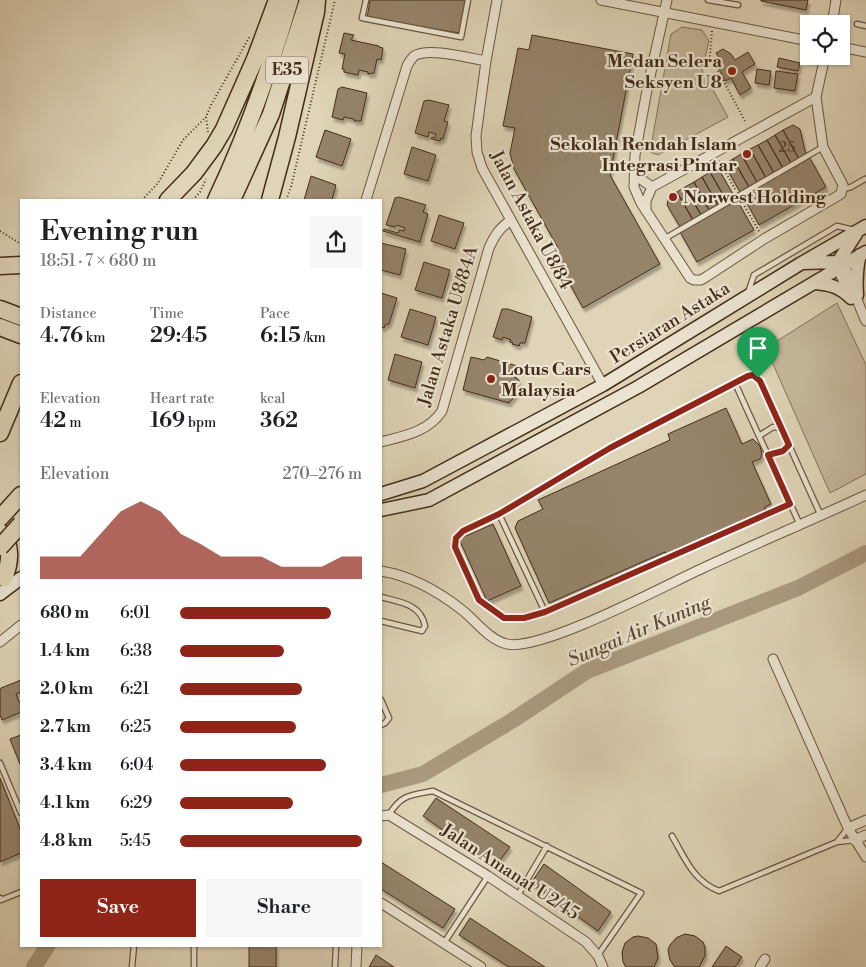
<!DOCTYPE html>
<meta charset="utf-8">
<style>
body{margin:0;font-family:"Libre Bodoni",serif;background:#f6f6f6;color:#202124;height:100vh;display:flex;flex-direction:column;font-size:19px;white-space:nowrap}
*{box-sizing:border-box;margin:0}
p{font-size:16px;color:#757577}
.icon{flex:none;width:28px;height:28px;fill:none;stroke:currentColor;stroke-width:2;stroke-linecap:round;stroke-linejoin:round}
.map{position:relative;flex:1;overflow:hidden}
.side{position:absolute;left:20px;top:199px;width:362px;height:748px;display:flex;flex-direction:column;background:#fff;border-radius:0px;box-shadow:0 1px 4px #0004}
.side>*{flex:none}
.controls{position:absolute;left:800px;top:15px;display:grid;gap:10px}
.controls a{display:grid;place-items:center;width:50px;height:50px;border-radius:0px;background:#fff;box-shadow:0 1px 4px #0004;font-size:25px}
.pin{position:absolute;display:grid;place-items:center;width:42px;height:42px;color:#fff;margin:-51px -21px;border-radius:50% 50% 50% 0;rotate:-45deg;box-shadow:0 0 5px #0007}
.pin .icon{rotate:45deg}
.round{display:grid;place-items:center;flex:none;width:52px;height:52px;border-radius:0px;background:#f6f6f6}
.overview{display:flex;align-items:center;justify-content:space-between;height:85px;padding:0 20px}
h1{font-size:28px;font-weight:600;line-height:38px}
.figures{display:grid;grid-template-columns:repeat(3,1fr);gap:8px;height:85px;padding:5px 20px}
.figures div{display:grid;align-content:center}
.figures b{font-size:21px;font-weight:600}
.figures small{font-size:14px;font-weight:400}
.figures p{font-size:14px}
.chart{height:140px;padding:10px 20px}
.chart p{display:flex;justify-content:space-between}
.chart svg{width:100%;height:90px;margin-top:5px;fill:#8f2418;opacity:.7}
.cta{display:flex;gap:10px;margin-top:auto;padding:10px 20px}
.cta a{flex:1;height:58px;border-radius:0px;background:#8f2418;color:#fff;font-size:20px;font-weight:600;line-height:58px;text-align:center}
.cta a+a{background:#f6f6f6;color:#202124}
ul{padding:0 20px;list-style:none;font-size:16px}
li{display:grid;grid-template-columns:80px 60px 1fr;align-items:center;height:38px}
li i{height:12px;border-radius:6px;background:#8f2418}
.map>svg:first-child{display:block}
</style>
<div class="map">
<svg width="866" height="967" viewBox="0 0 866 967">
<defs>
<filter id="shadow"><feDropShadow dx="2" dy="4" stdDeviation="1" flood-color="#0004"/></filter>
</defs>
<rect width="100%" height="100%" fill="#dfd4b7"/>
<filter id="stains"><feTurbulence type="fractalNoise" baseFrequency=".004" numOctaves="4"/><feColorMatrix values="0 0 0 0 .2 0 0 0 0 .09 0 0 0 0 .02 0 0 0 .5 -.17"/></filter>
<radialGradient id="worn" r=".72"><stop offset=".6" stop-color="#630" stop-opacity="0"/><stop offset="1" stop-color="#630" stop-opacity=".3"/></radialGradient>
<path fill="#c5b79c" stroke="#85725a" d="M682,27l20,3 7,11 -7,29 26,47 -70,38 -8,-3 21,-118z
M837,303l29,62v109l-36,19 -64,-145z"/>
<g fill="none" stroke-linecap="round" stroke-linejoin="round">
<path stroke="#ab9b81" stroke-width="16" d="M381,785l42,-11 90,-54 74,-49 211,-83 68,-35
M34,967l14,-22"/>
</g>
<path fill="#95836b" stroke="#452c19" filter="url(#shadow)" d="M370,0h96l-7,33 -92,-15z
M761,0h47l-2,10 -45,-9z
M344,33l10,2 -3,5 28,6v1l4,1 -2,12 -4,-1 -3,14 -6,1v-2l-9,-2 -1,5 -14,-3v-3h-2l3,-15 -6,-1z
M532,35l101,19 -23,121 50,89 -77,44 -31,-56 6,-4 -44,-79 -4,-16 5,-25 -12,-2 15,-78 11,2z
M723,49l8,5 4,6 13,-8 7,12 -13,8 9,16 -11,7 -9,-17 -6,3 -6,-12 5,-3 -8,-13z
M779,58l21,5 -2,8 -21,-4z
M757,69l14,2 -2,14 -14,-2z
M776,71l22,3 -3,17 -21,-3z
M342,87l25,6 -6,28h-7v-2l-10,-2 -1,3 -11,-3 6,-28z
M429,100l20,5 -5,16 4,1 -5,17 -2,-1 -1,3 -9,-2 1,-2 3,1 1,-4 -7,-2 -1,5 -13,-4 9,-32z
M793,125l7,4 6,26 -7,4 -16,-29z
M325,130l26,9 -9,27 -26,-9z
M783,130l16,29 -8,4 -16,-28z
M775,135l16,28 -8,5 -16,-28z
M767,140l16,28 -9,5 -16,-28z
M758,145l16,28 -8,5 -16,-29z
M412,147l24,8 -8,26 -24,-7z
M750,149l16,29 -9,4 -16,-28z
M741,154l16,28 -8,5 -16,-28z
M810,158l16,29 -67,38 -16,-29z
M733,159l16,28 -9,5 -16,-28z
M718,168l16,28 -8,4 -16,-28z
M710,172l16,28 -8,5 -16,-28z
M311,176l25,9 -4,15h-28z
M702,177l16,28 -9,5 -15,-28z
M694,182l15,28 -8,5 -16,-28z
M685,187l16,28 -8,5 -16,-28z
M677,192l16,28 -13,7 -13,-22 2,-9z
M399,197l27,8 -3,7 5,2 -8,28 -37,-11 1,-2 14,4 1,-3 5,1 1,-3 -8,-3 -2,2 -9,-2 9,-27z
M737,200l17,30 -57,32 -17,-30z
M439,215l25,8 -9,26 -24,-8z
M381,243l25,6 -6,26 -19,-5z
M424,262l26,8 -8,28 -27,-8z
M381,293l16,5 -8,26 -4,1 -1,3 -3,-1z
M410,309l26,8 -8,28 -27,-8z
M502,309h6l24,8 -7,26h-5l-1,3 -7,-2 1,-1 -3,-1 1,-2 -8,-3 -1,3 -9,-3z
M395,354l27,8 -7,26 -27,-8z
M471,357l13,3 3,-3 30,9 -3,11 5,3 -3,15 -7,8 -46,-13z
M726,408l16,36 11,-5 7,7 2,9 -2,4 -8,3 19,42 -6,3v3l-99,44 -1,-2 -116,51 -34,-75 3,-7 25,-12 -5,-9 132,-60 -2,-6z
M493,524l28,62 -34,15 -28,-62z
M21,680v12l-5,2 3,8 2,-1v11l-19,8 -2,-5v-25l1,-2z
M21,732v31l-1,1 -10,-25 11,-4z
M0,778l21,53v22l-21,9z
M436,798l74,49 -15,20 -72,-51z
M381,862l74,47 -12,19 -62,-39z
M544,864l67,48 -13,19 -67,-48z
M470,918l75,49h-36l-50,-32z
M685,934l10,2 8,6 2,5v9l-6,11h-24l-5,-7 -2,-10 2,-5 6,-7z
M638,936l10,2 8,6 2,14 -4,9h-28l-3,-5 -1,-10 3,-9 8,-6z
M249,945h27v22h-27z
M726,946l16,11 -7,10h-23z
M376,955l18,12h-25z"/>
<g fill="none" stroke-linecap="round" stroke-linejoin="round">
<defs>
<path id="service" d="M366,0l-4,18 99,19 7,-37
M708,0l30,5
M857,24l9,2
M843,189l8,-2 14,-8
M664,239l159,-92
M748,293l6,-18 83,-49 17,4
M735,383l24,53
M773,427l8,1 8,17 -6,6 -15,4 -9,-19z
M781,428l-21,-47 -7,-6 -5,1 -138,72 -111,66 -36,17 -7,7 -1,9 24,53 25,18 21,1 20,-7 245,-108
M789,445l32,71
M768,455l32,70
M499,514l46,98
M381,597c19,5 40,7 44,29l-3,5 -41,-10
M381,700l8,18 -4,5 -4,2
M0,763l21,50
M389,815c12,-21 23,-20 44,-24l208,102 -43,62
M672,836c13,22 21,45 47,55l118,-49 17,-2
M837,842l11,-14
M518,895l29,-49
M0,898l1,2 20,-8
M444,943l44,-67
M194,945v22
M132,967l2,-22
M335,967l1,-22"/>
<path id="minor" d="M497,0l-11,61 -10,75 1,16 5,16 121,217
M601,0l208,41
M667,0l-20,90 -12,65 -1,32 7,16 49,75 4,2h7l5,-3 58,-38 77,-45 2,-9 -20,-38 -7,-50 9,-41
M832,24l4,-24
M841,47l25,5
M634,169l4,8 14,10
M366,200l41,-134c2,-4 4,-7 7,-10 15,-9 54,2 72,5
M646,211v-10l6,-14 164,-90
M844,265c9,19 13,38 22,56
M838,269l12,27
M381,442c23,-6 47,-10 61,-31l47,-163c5,-11 10,-20 21,-27
M381,571c30,5 57,20 81,39 14,11 27,30 45,34 34,8 159,-59 196,-76 54,-25 109,-48 163,-73
M0,642l21,-17
M773,659l75,169 18,29
M381,816l8,-1 99,61 98,66 12,14 5,11
M848,828l18,-8
M854,840l12,-5
M381,903l100,64
M356,967l1,-22
M760,967l5,-8"/>
<path id="secondary" d="M802,263l36,-1 6,3
M838,269v-7l18,-28
M814,283c16,1 26,4 37,15
M857,295c-1,-14 -1,-26 3,-40
M381,494l42,-13 180,-96 197,-121 66,-38
M381,510l48,-10 209,-113 228,-135
M0,594l21,-16"/>
<path id="motorway" d="M168,200l26,-27 20,-27 10,-17 31,-70 22,-59
M216,200c31,-65 54,-131 74,-200
M232,200l39,-86 37,-114
M270,200l17,-63 29,-125 1,-12
M0,266l21,-1
M0,309l21,8
M0,327l21,8
M0,433l21,-50
M0,518l21,-23
M0,532c13,12 10,32 4,46"/>
</defs>
<use href="#service" stroke="#6c5640" stroke-width="7"/>
<use href="#minor" stroke="#6c5640" stroke-width="11"/>
<use href="#secondary" stroke="#452c19" stroke-width="15"/>
<use href="#motorway" stroke="#452c19" stroke-width="19"/>
<path stroke="#452c19" stroke-width="2" stroke-dasharray="1 2.5" stroke-linecap="butt" d="M712,31l-2,25 35,65
M208,132l-2,-15 5,-12 39,-69
M719,161l16,28
M142,200l16,-17 25,-43 23,-23
M193,200l7,-8 6,-13
M286,200l5,-13 44,-187
M741,200l19,33
M0,231l21,13"/>
<use href="#service" stroke="#eae3d0" stroke-width="4.5"/>
<use href="#minor" stroke="#eae3d0" stroke-width="9"/>
<use href="#secondary" stroke="#eae3d0" stroke-width="12"/>
<use href="#motorway" stroke="#dfd4b7" stroke-width="16"/>
<defs>
<path id="motorway-bridge" d="M0,547l21,-23"/>
</defs>
<use href="#motorway-bridge" stroke="#452c19" stroke-width="19" stroke-linecap="butt"/>
<use href="#motorway-bridge" stroke="#dfd4b7" stroke-width="16"/>
</g>
<g fill="none" stroke-linecap="round" stroke-linejoin="round">
<defs>
<path id="route" d="M753,375l7,6 29,64 -6,6 -15,4 22,49 -245,108 -21,6h-20l-25,-18 -24,-53 1,-9 7,-7 36,-17 111,-66 138,-72z"/>
</defs>
<use href="#route" stroke="#fff" stroke-width="10"/>
<use href="#route" stroke="#8f2418" stroke-width="6"/>
</g>
<g fill="#8f2418" stroke="#eae3d0" stroke-width="2">
<circle cx="732" cy="71" r="5"/>
<circle cx="747" cy="154" r="5"/>
<circle cx="673" cy="197" r="5"/>
<circle cx="491" cy="379" r="5"/>
</g>
<g text-anchor="middle" dominant-baseline="central" stroke-width="4.5" stroke-linejoin="round" paint-order="stroke">
<g font-size="15" fill="#59422e">
<text x="787" y="147">25</text>
</g>
<rect fill="#eae3d0" stroke="#766350" stroke-width="1" x="266" y="56.5" width="42" height="27" rx="4"/>
<g font-size="16" font-weight="bold" fill="#452c19">
<text x="287" y="70">E35</text>
</g>
<g font-size="18" font-weight="bold" fill="#452c19" stroke="#eae3d0" text-anchor="end">
<text x="722" y="61">Medan Selera<tspan x="722" dy="21">Seksyen U8</tspan></text>
<text x="737" y="144">Sekolah Rendah Islam<tspan x="737" dy="21">Integrasi Pintar</tspan></text>
<text x="683" y="197" text-anchor="start">Norwest Holding</text>
<text x="501" y="369" text-anchor="start">Lotus Cars<tspan x="501" dy="21">Malaysia</tspan></text>
</g>
<g font-size="18" fill="#452c19" stroke="#eae3d0">
<text transform="translate(531 220) rotate(62)">Jalan Astaka U8/84</text>
<text transform="translate(670 323) rotate(-32)">Persiaran Astaka</text>
<text transform="translate(448 326) rotate(-73)">Jalan Astaka U8/84A</text>
<text transform="translate(510 872) rotate(33)">Jalan Amanat U2/45</text>
</g>
<g font-size="19" font-style="italic" fill="#5e4833" stroke="#eae3d0">
<text transform="translate(639 631) rotate(-23)">Sungai Air Kuning</text>
</g>
</g>
<rect width="100%" height="100%" filter="url(#stains)"/>
<rect width="100%" height="100%" fill="url(#worn)"/>
</svg>
<div class="controls">
<a><svg class="icon" aria-label="locate" viewBox="0 0 24 24"><circle cx="12" cy="12" r="6"/><path d="M12 2v4M12 18v4M2 12h4M18 12h4"/></svg></a>
</div>
<div class="pin" style="left:758px;top:378px;background:#1e9e55"><svg class="icon" aria-label="arrive" viewBox="0 0 24 24"><path d="M6 21V4h12l-3 4 3 4H6"/></svg></div>
<section class="side">
<div class="overview"><div><h1>Evening run</h1><p>18:51 · 7 × 680 m</p></div><a class="round"><svg class="icon" aria-label="share" viewBox="0 0 24 24"><path d="M12 15V3M7 8l5-5 5 5M5 13v7h14v-7"/></svg></a></div>
<div class="figures">
<div><p>Distance</p><b>4.76<small> km</small></b></div>
<div><p>Time</p><b>29:45</b></div>
<div><p>Pace</p><b>6:15<small> /km</small></b></div>
</div>
<div class="figures">
<div><p>Elevation</p><b>42<small> m</small></b></div>
<div><p>Heart rate</p><b>169<small> bpm</small></b></div>
<div><p>kcal</p><b>362</b></div>
</div>
<div class="chart"><p><span>Elevation</span>270–276 m</p>
<svg viewBox="0 0 160 44" preserveAspectRatio="none"><path d="M0 44V33L10 33L20 33L30 22L40 11L50 6L60 11L70 22L80 27L90 33L100 33L110 33L120 38L130 38L140 38L150 33L160 33V44z"/></svg>
</div>
<ul>
<li><b>680 m</b>6:01<i style="width:83%"></i></li>
<li><b>1.4 km</b>6:38<i style="width:57%"></i></li>
<li><b>2.0 km</b>6:21<i style="width:67%"></i></li>
<li><b>2.7 km</b>6:25<i style="width:64%"></i></li>
<li><b>3.4 km</b>6:04<i style="width:80%"></i></li>
<li><b>4.1 km</b>6:29<i style="width:62%"></i></li>
<li><b>4.8 km</b>5:45<i style="width:100%"></i></li>
</ul>
<div class="cta"><a>Save</a><a>Share</a></div>
</section>
</div>
